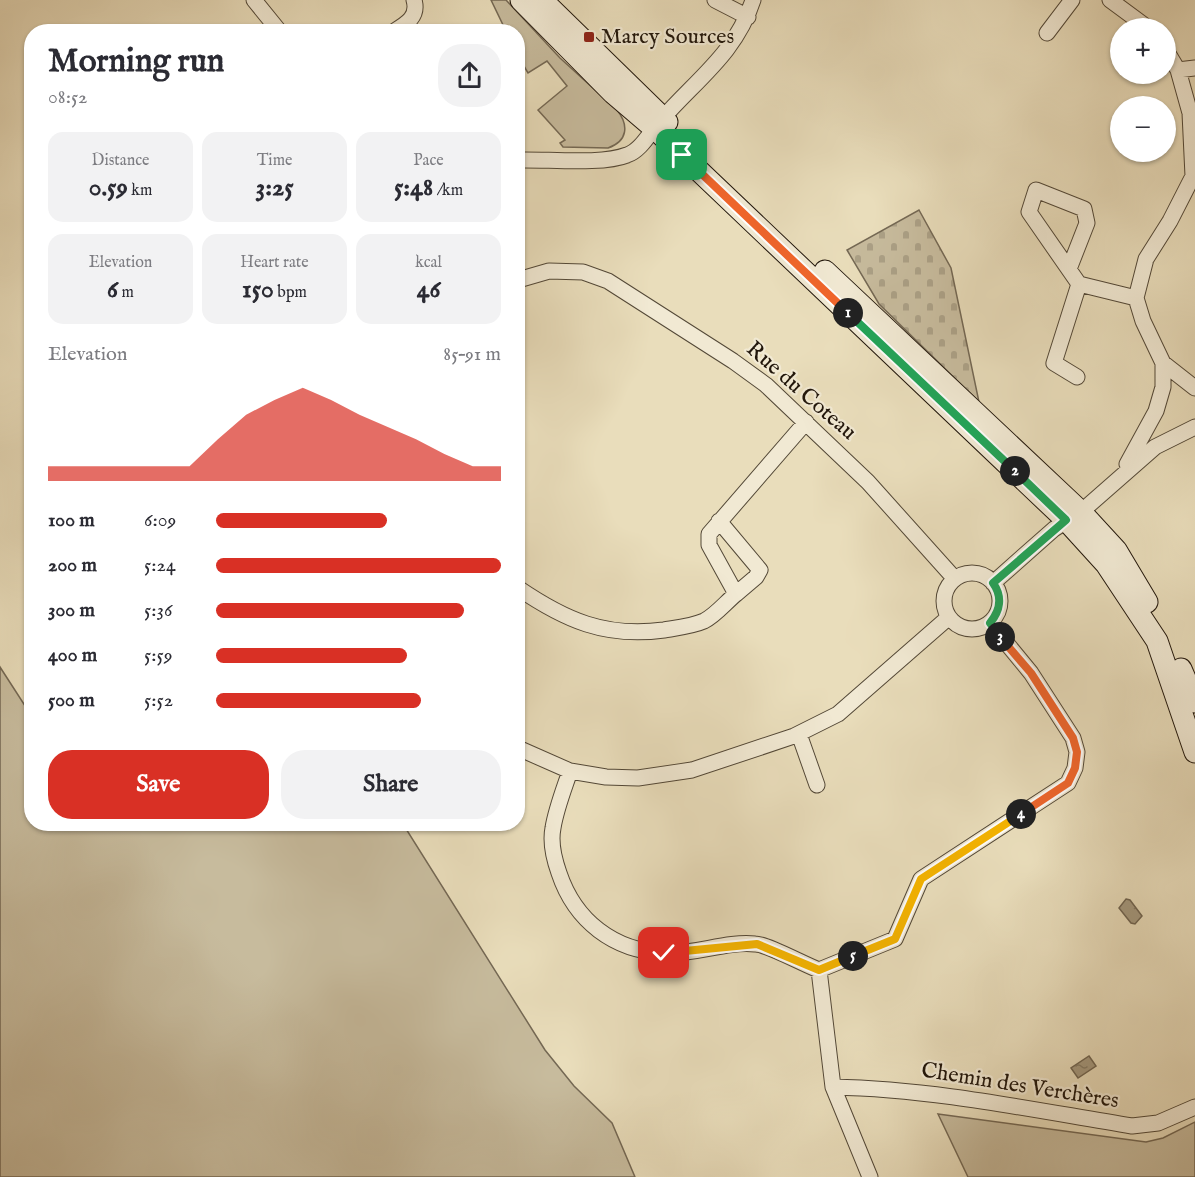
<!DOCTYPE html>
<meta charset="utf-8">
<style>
body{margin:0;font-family:"IM FELL English",serif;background:#f2f2f3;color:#2b2b33;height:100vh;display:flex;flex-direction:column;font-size:22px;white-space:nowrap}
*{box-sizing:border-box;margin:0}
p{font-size:20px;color:#7c7c81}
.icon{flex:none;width:33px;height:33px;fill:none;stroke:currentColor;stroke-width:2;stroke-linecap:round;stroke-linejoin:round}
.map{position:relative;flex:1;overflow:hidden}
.sheet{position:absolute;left:24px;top:24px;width:501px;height:807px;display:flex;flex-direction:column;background:#fff;border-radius:24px;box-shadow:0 2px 4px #0004}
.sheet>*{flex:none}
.buttons{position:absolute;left:1110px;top:18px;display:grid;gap:12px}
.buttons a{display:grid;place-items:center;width:66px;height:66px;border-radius:50%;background:#fff;box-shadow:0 2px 4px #0004;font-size:30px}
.pin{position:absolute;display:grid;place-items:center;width:51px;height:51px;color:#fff;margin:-26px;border-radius:12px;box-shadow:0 3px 9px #0006}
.km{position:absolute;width:30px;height:30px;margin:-15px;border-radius:50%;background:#222;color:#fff;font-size:16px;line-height:30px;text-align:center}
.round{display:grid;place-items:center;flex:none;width:63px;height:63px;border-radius:24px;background:#f2f2f3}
.overview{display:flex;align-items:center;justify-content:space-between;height:102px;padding:0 24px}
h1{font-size:33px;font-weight:700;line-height:45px}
.metrics{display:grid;grid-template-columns:repeat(3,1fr);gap:9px;height:102px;padding:6px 24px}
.metrics div{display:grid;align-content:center;border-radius:15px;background:#f2f2f3;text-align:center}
.metrics b{font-size:26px;font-weight:700}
.metrics small{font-size:16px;font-weight:400}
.metrics p{font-size:16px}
.chart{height:168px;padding:12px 24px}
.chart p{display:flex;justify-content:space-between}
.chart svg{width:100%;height:108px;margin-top:6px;fill:#d93025;opacity:.7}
.cta{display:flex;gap:12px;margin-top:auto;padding:12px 24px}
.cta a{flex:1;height:69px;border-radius:24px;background:#d93025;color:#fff;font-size:24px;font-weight:700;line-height:69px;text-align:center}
.cta a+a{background:#f2f2f3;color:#2b2b33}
ul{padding:0 24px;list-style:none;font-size:20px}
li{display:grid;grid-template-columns:96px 72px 1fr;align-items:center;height:45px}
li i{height:15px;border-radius:8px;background:#d93025}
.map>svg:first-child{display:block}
</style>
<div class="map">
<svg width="1195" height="1177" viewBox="0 0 1195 1177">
<defs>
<pattern id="cemetery-stones" width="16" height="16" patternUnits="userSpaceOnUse" patternTransform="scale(1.5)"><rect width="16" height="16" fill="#c7bb9d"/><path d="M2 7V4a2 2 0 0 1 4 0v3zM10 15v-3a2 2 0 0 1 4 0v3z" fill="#aba086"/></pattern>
<pattern id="water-ripples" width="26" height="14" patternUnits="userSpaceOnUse" patternTransform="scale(1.5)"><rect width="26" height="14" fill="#a5997f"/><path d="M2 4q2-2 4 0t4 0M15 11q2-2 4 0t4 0" fill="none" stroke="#867c66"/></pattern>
</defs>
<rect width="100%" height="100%" fill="#e9ddbb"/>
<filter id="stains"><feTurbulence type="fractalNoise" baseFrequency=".00333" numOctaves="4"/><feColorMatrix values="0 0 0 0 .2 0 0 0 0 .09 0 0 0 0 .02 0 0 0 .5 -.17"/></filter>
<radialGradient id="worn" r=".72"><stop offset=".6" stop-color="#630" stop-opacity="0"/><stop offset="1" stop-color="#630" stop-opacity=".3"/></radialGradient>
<path fill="#c7bb9d" stroke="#746854" stroke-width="1.5" d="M491,0h15l54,58 57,52c12,15 11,31 -9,38l-45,-1 -3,-4 5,-3 -27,-30 29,-24 -20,-25 -19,12 -10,-17v-24l-12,-1z
M0,667l31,48 1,109h371l142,226 29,36 38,37 23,54h-635z
M938,1114l208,28 17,-4 32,-16v55h-227z"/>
<path fill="url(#cemetery-stones)" stroke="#746854" stroke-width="1.5" d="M919,210l32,58 28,134 -100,-98 -32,-54z"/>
<path fill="url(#water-ripples)" stroke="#706551" stroke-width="1.5" d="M1126,899l4,1 12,16 -7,8 -4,-1 -12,-15z
M1089,1056l7,10 -18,12 -7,-10z"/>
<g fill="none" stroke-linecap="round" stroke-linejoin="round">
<defs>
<path id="street" d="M254,0l26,32
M715,0l33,17
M1110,0l38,28
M393,32c13,-8 26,-15 21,-32
M1047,33l25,-33
M1166,50l12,20 12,43 3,63 -23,45 -24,38 -10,39 7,23 20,42 32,25
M1178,70l17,-2
M518,160c29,-1 84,5 109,-5 15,-5 24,-25 35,-36 35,-40 74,-66 91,-119
M1069,269l18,-46 -3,-14 -48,-19 -7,22 50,72 57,14
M518,280l31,-9 34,1 25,9 125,80 33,24 102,97 87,97
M1077,377l-23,-14 25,-79
M1127,464l29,-53 7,-24v-24
M719,521l41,49 -4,7 -20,17
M944 601a28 28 0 1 1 56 0a28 28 0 1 1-56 0Z
M993,583l61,-54 27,-17 74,-65 40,-20
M518,588c47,32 87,50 146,42 12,-2 29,-4 40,-9 12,-6 22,-19 32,-27l-27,-49v-11l97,-112
M799,734l18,51
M518,748l52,23 36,6 32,1 54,-8 102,-34 44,-22 111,-97
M570,771c-6,18 -14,38 -17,57 -3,15 1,31 6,45 16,48 55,78 105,80 31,2 61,-12 91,-9 12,0 50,21 64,26
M833,1087c101,2 200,23 299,39l26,-3 37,-16
M870,1177l-37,-90 -14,-117 76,-31 26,-60 147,-96 7,-15 2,-16 -4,-14 -42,-65 -41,-50"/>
<path id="secondary" d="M521,0l92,93 41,35 412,392 40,44 51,77 38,111
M542,0l125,122
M825,271l256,241 35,38 31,52
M1181,669l14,33"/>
</defs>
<use href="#street" stroke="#534837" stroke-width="17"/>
<use href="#secondary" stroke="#21160b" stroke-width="23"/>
<use href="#street" stroke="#f1e9d3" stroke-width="15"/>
<use href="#secondary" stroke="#f1e9d3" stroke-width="21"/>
</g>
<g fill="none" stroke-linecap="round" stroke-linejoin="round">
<defs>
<path id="split-1" d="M682,155l166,158"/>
<path id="split-2" d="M848,313l167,158"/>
<path id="split-3" d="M1000,637l-10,-14c10,-12 13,-26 3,-40l73,-63 -51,-49"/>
<path id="split-4" d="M1000,637l31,36 42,65 4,14 -2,16 -7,15 -47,31"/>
<path id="split-5" d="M853,956l42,-17 26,-60 100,-65"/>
<path id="split-6" d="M664,953l93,-9 62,26 34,-14"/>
</defs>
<use href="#split-1" stroke="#fff" stroke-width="12"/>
<use href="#split-2" stroke="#fff" stroke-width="12"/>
<use href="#split-3" stroke="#fff" stroke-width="12"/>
<use href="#split-4" stroke="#fff" stroke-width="12"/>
<use href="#split-5" stroke="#fff" stroke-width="12"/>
<use href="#split-6" stroke="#fff" stroke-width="12"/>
<use href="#split-1" stroke="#f0652b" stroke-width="8"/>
<use href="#split-2" stroke="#22a559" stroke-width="8"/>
<use href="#split-3" stroke="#22a559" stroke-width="8"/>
<use href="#split-4" stroke="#f0652b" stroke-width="8"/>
<use href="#split-5" stroke="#f5b400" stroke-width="8"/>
<use href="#split-6" stroke="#f5b400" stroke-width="8"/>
</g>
<rect fill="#8f2418" stroke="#f1e9d3" stroke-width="2" x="583" y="31" width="12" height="12" rx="3"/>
<g text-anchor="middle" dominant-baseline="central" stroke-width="4.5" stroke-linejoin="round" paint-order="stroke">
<g font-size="22" fill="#21160b" stroke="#f1e9d3" text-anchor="start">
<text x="601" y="37">Marcy Sources</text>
</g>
<g font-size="22" fill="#21160b" stroke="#f1e9d3">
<text transform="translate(801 391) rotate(41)">Rue du Coteau</text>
<text transform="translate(1020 1086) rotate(9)">Chemin des Verchères</text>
</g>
</g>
<rect width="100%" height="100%" filter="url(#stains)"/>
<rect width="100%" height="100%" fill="url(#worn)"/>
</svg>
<div class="buttons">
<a>+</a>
<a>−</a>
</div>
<div class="pin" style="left:682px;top:155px;background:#1e9e55"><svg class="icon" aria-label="arrive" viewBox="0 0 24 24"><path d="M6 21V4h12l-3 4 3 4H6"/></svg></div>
<div class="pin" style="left:664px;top:953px;background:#d93025"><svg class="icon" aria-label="check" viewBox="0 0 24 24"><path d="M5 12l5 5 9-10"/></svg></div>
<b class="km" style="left:848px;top:313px">1</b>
<b class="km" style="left:1015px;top:471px">2</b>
<b class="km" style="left:1000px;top:637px">3</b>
<b class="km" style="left:1021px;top:814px">4</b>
<b class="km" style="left:853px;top:956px">5</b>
<section class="sheet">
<div class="overview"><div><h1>Morning run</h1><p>08:52</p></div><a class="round"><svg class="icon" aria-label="share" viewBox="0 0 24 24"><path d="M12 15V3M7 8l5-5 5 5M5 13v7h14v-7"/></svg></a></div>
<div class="metrics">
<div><p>Distance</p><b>0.59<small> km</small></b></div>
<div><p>Time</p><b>3:25</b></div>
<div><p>Pace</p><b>5:48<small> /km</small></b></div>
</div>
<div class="metrics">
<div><p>Elevation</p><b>6<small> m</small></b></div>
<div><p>Heart rate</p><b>150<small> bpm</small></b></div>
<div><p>kcal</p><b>46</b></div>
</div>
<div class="chart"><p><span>Elevation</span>85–91 m</p>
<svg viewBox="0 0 160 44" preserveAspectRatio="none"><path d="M0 44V38L10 38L20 38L30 38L40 38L50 38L60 27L70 17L80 11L90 6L100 11L110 17L120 22L130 27L140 33L150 38L160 38V44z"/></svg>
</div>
<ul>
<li><b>100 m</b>6:09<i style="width:60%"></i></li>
<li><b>200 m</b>5:24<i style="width:100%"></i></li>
<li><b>300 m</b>5:36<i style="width:87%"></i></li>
<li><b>400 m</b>5:59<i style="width:67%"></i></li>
<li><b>500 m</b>5:52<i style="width:72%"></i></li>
</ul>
<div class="cta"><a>Save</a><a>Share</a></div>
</section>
</div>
